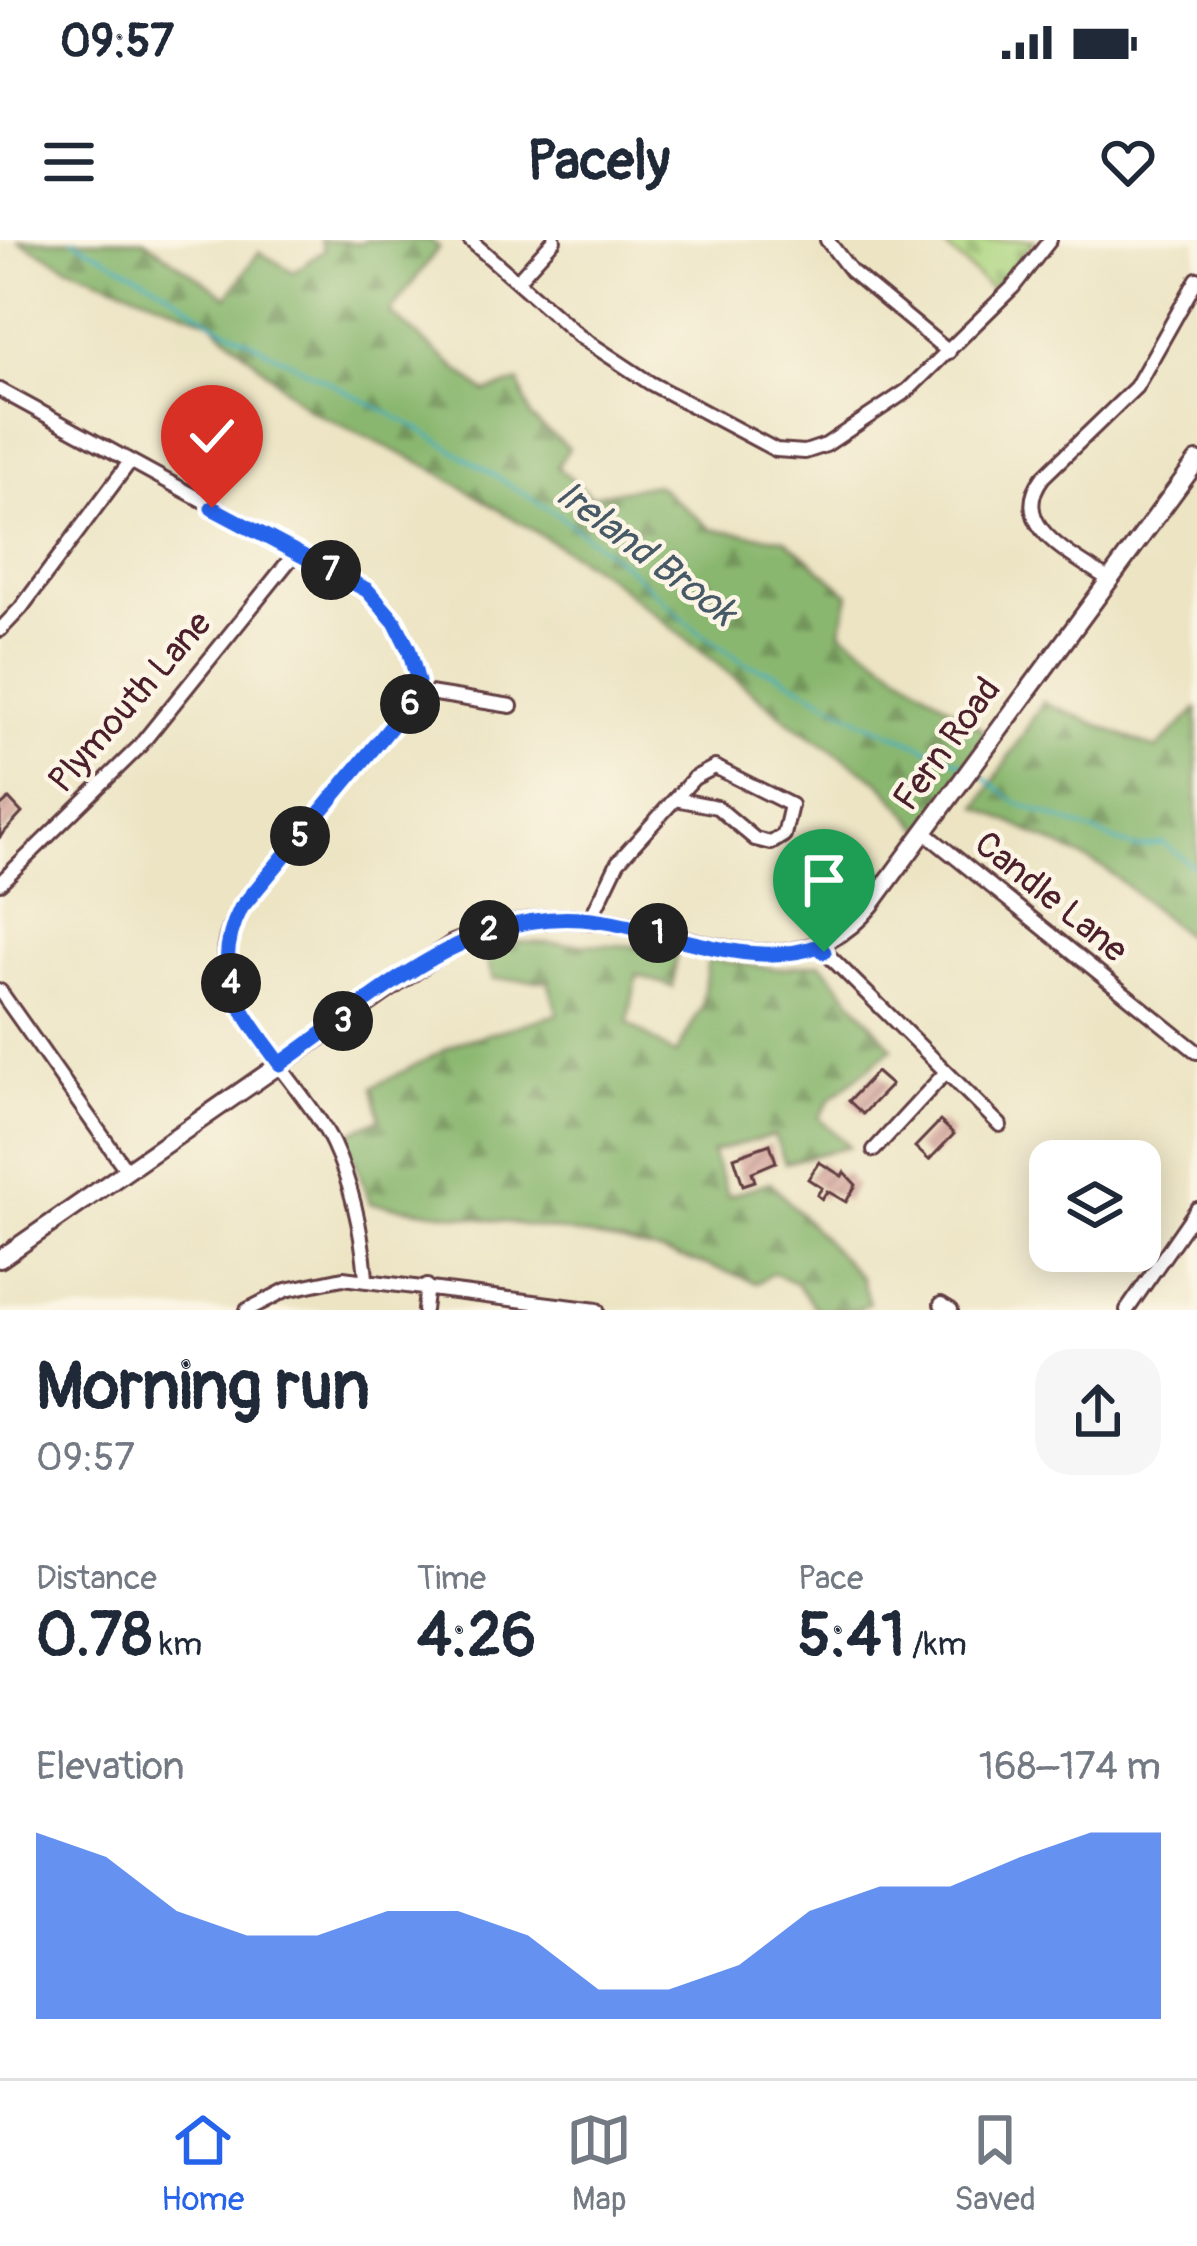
<!DOCTYPE html>
<meta charset="utf-8">
<style>
body{margin:0;font-family:Pangolin,sans-serif;background:#f6f6f7;color:#1f2937;height:100vh;display:flex;flex-direction:column;font-size:45px;white-space:nowrap}
*{box-sizing:border-box;margin:0}
p{font-size:39px;color:#747a83}
.icon{flex:none;width:66px;height:66px;fill:none;stroke:currentColor;stroke-width:2;stroke-linecap:round;stroke-linejoin:round}
.map{position:relative;height:1070px;overflow:hidden}
.details{display:flex;flex-direction:column;background:#fff;flex:1}
.details>*{flex:none}
.buttons{position:absolute;left:1029px;top:900px;display:grid;gap:24px}
.buttons a{display:grid;place-items:center;width:132px;height:132px;border-radius:24px;background:#fff;box-shadow:0 6px 30px #0003;font-size:60px}
.pin{position:absolute;display:grid;place-items:center;width:102px;height:102px;color:#fff;margin:-123px -51px;border-radius:50% 50% 50% 0;rotate:-45deg;box-shadow:0 0 12px #0007}
.pin .icon{rotate:45deg}
.km{position:absolute;width:60px;height:60px;margin:-30px;border-radius:50%;background:#222;color:#fff;font-size:33px;line-height:60px;text-align:center}
.round{display:grid;place-items:center;flex:none;width:126px;height:126px;border-radius:36px;background:#f6f6f7}
.summary{display:flex;align-items:center;justify-content:space-between;height:204px;padding:0 36px}
h1{font-size:66px;font-weight:800;line-height:90px}
.metrics{display:grid;grid-template-columns:repeat(3,1fr);gap:18px;height:204px;padding:12px 36px}
.metrics div{display:grid;align-content:center}
.metrics b{font-size:60px;font-weight:800}
.metrics small{font-size:33px;font-weight:400}
.metrics p{font-size:33px}
.chart{height:336px;padding:24px 36px}
.chart p{display:flex;justify-content:space-between}
.chart svg{width:100%;height:216px;margin-top:12px;fill:#2563eb;opacity:.7}
.status{display:flex;justify-content:space-between;align-items:center;height:84px;padding:0 60px;background:#fff;direction:ltr}
.status svg{height:33px;fill:currentColor}
header{display:flex;justify-content:space-between;align-items:center;height:156px;padding:0 36px;background:#fff;font-size:54px;font-weight:800}
.tabs{display:flex;justify-content:space-around;align-items:center;height:168px;border-top:3px solid #e0e1e3;background:#fff;font-size:33px;color:#747a83}
.tabs a{display:grid;justify-items:center;gap:6px}
.tabs .active{color:#2563eb}
.map>svg:first-child{display:block}
</style>
<div class="status"><b>09:57</b><svg viewBox="0 0 49 12"><path d="M0 12V9h3v3zM5 12V6h3v6zM10 12V3h3v9zM15 12V0h3v12zM26 1h20v11H26zM47 4h2v5h-2z"/></svg></div>
<header><svg class="icon" aria-label="menu" viewBox="0 0 24 24"><path d="M4 6h16M4 12h16M4 18h16"/></svg>Pacely<svg class="icon" aria-label="heart" viewBox="0 0 24 24"><path d="M12 20l-8-8c-3-5 5-10 8-4 3-6 11-1 8 4z"/></svg></header>
<div class="map">
<svg width="1197" height="1070" viewBox="0 0 1197 1070">
<defs>
<pattern id="forest-firs" width="22" height="20" patternUnits="userSpaceOnUse" patternTransform="scale(3)"><rect width="22" height="20" fill="#8ab76f"/><path d="M5 1l3.5 6h-7zM16 11l3.5 6h-7z" fill="#73945b"/></pattern>
<pattern id="cemetery-stones" width="16" height="16" patternUnits="userSpaceOnUse" patternTransform="scale(3)"><rect width="16" height="16" fill="#add681"/><path d="M2 7V4a2 2 0 0 1 4 0v3zM10 15v-3a2 2 0 0 1 4 0v3z" fill="#96b770"/></pattern>
<pattern id="building-hatch" width="6" height="6" patternUnits="userSpaceOnUse" patternTransform="scale(3)"><rect width="6" height="6" fill="#d3a097"/><path d="M-1 1l2-2M0 6l6-6M5 7l2-2" fill="none" stroke="#ad827b"/></pattern>
</defs>
<rect width="100%" height="100%" fill="#fcf5e5"/>
<filter id="ink" filterUnits="userSpaceOnUse"><feTurbulence type="fractalNoise" baseFrequency=".00833" numOctaves="2"/><feDisplacementMap in="SourceGraphic" scale="24" xChannelSelector="R" yChannelSelector="G"/><feConvolveMatrix kernelMatrix="1 2 1 2 8 2 1 2 1" color-interpolation-filters="sRGB"/></filter>
<filter id="wash" filterUnits="userSpaceOnUse"><feTurbulence type="fractalNoise" baseFrequency=".004" numOctaves="4" result="noise"/><feDisplacementMap in="SourceGraphic" scale="48" xChannelSelector="R" yChannelSelector="G"/><feGaussianBlur stdDeviation="2.7" result="paint"/><feColorMatrix in="noise" values="0 0 0 0 0 0 0 0 0 0 0 0 0 0 0 0 0 1.4 0 .05"/><feComposite in="paint" operator="in"/></filter>
<g filter="url(#wash)">
<rect width="100%" height="100%" fill="#ece4c3"/>
<path fill="url(#forest-firs)" stroke="#6a6b4d" stroke-width="3" d="M17,0h127l83,57 32,-45 35,20 30,-22 -4,-10 41,3 4,-3h65l9,7 -49,66 95,79 34,-10 12,36 38,30 -12,19 34,29 65,-12 55,45 74,10 64,55 -8,37 152,106 -69,95 -44,-50 -86,-57 -191,-152 -174,-106 -121,-58 -97,-88 -144,-55z
M1043,462l113,47 41,-40v236l-91,-76 -128,-62z
M481,701l196,6 -4,40 -36,-12 -9,48 48,32 26,-49 6,-47 71,10 42,-6 72,85 -62,50 -12,20 30,28 -64,17 -11,-28 -62,17 16,44 42,-14 91,96 8,25 -12,7h-40l-21,-27 -24,-10 -15,10c-123,-49 -257,-61 -387,-80l-24,-68 34,-17 -7,-31 87,-45 98,-28 -10,-33 -55,-2z"/>
<path fill="url(#cemetery-stones)" stroke="#7c7a56" stroke-width="3" d="M938,0h97l-43,50z"/>
<g fill="none" stroke-linecap="round" stroke-linejoin="round">
<path stroke="#43b0c0" stroke-width="3" d="M73,0l85,45 53,36 210,109 137,85 67,50 70,64 51,35 30,9 91,50 100,42
M975,530l40,32 120,46 28,-5 34,26"/>
</g>
<g id="blocks">
<path fill="url(#building-hatch)" d="M9,559l13,14 -22,24v-30z
M876,832l15,13 -28,29 -14,-13z
M940,881l14,13 -25,26 -14,-13z
M770,904l6,18 -24,10 3,9 -12,4 -9,-28z
M819,922l23,14 2,-4 12,13 -10,17 -19,-11 -5,8 -5,-4 5,-7 -14,-9z"/>
</g>
</g>
<g filter="url(#ink)">
<use href="#blocks" fill-opacity="0" stroke="#623d42" stroke-width="3"/>
<g fill="none" stroke-linecap="round" stroke-linejoin="round">
<defs>
<path id="street" d="M470,0l109,96 71,47 126,67 29,2 21,-7 82,-55 105,-103 37,-47
M827,0l24,31 98,81
M517,41l37,-41
M0,150l367,200c24,28 61,69 47,109l-173,209c-4,8 -10,16 -13,25 -22,67 78,153 105,211 20,43 29,87 33,134
M1109,340c-34,-24 -103,-54 -66,-103l93,-90 61,-108
M0,390l21,-22 108,-145
M417,451l94,15
M715,527l76,38 -7,30 -13,8 -16,-4 -38,-32 -42,-8 19,-21z
M924,592l273,220
M0,643l138,-135 158,-196
M590,680l28,-58 57,-63
M819,706l181,179
M0,751l127,180
M874,910l72,-78
M941,1064l10,6
M247,1070l39,-20 57,-12 254,32
M424,1070l3,-24
M1127,1070l70,-101"/>
<path id="secondary" d="M0,1019l453,-315c40,-17 81,-28 125,-25 102,5 213,84 293,-15l326,-443"/>
</defs>
<use href="#street" stroke="#623d42" stroke-width="18"/>
<use href="#secondary" stroke="#623d42" stroke-width="22"/>
<use href="#street" stroke="#fff" stroke-width="12"/>
<use href="#secondary" stroke="#fff" stroke-width="16"/>
</g>
</g>
<g fill="none" stroke-linecap="round" stroke-linejoin="round" filter="url(#ink)">
<defs>
<path id="route" d="M212,268l155,82 28,32 14,28 9,32 -4,17 -173,209c-34,67 1,103 39,156 91,-63 185,-154 302,-145 77,6 161,54 237,27l5,6"/>
</defs>
<use href="#route" stroke="#fff" stroke-width="24"/>
<use href="#route" stroke="#2563eb" stroke-width="15"/>
</g>
<g text-anchor="middle" dominant-baseline="central" stroke-width="9" stroke-linejoin="round" paint-order="stroke">
<g font-size="36" fill="#4a1f2b" stroke="#fcf5e5">
<text transform="translate(130 462) rotate(-49)">Plymouth Lane</text>
<text transform="translate(947 504) rotate(-54)">Fern Road</text>
<text transform="translate(1051 657) rotate(39)">Candle Lane</text>
</g>
<g font-size="39" font-style="italic" fill="#475967" stroke="#fcf5e5">
<text transform="translate(646 313) rotate(37)">Ireland Brook</text>
</g>
</g>
</svg>
<div class="buttons">
<a><svg class="icon" aria-label="layers" viewBox="0 0 24 24"><path d="M12 4l9 5-9 5-9-5zM3 14l9 5 9-5"/></svg></a>
</div>
<div class="pin" style="left:824px;top:712px;background:#1e9e55"><svg class="icon" aria-label="arrive" viewBox="0 0 24 24"><path d="M6 21V4h12l-3 4 3 4H6"/></svg></div>
<div class="pin" style="left:212px;top:268px;background:#d93025"><svg class="icon" aria-label="check" viewBox="0 0 24 24"><path d="M5 12l5 5 9-10"/></svg></div>
<b class="km" style="left:658px;top:693px">1</b>
<b class="km" style="left:489px;top:690px">2</b>
<b class="km" style="left:343px;top:781px">3</b>
<b class="km" style="left:231px;top:743px">4</b>
<b class="km" style="left:300px;top:596px">5</b>
<b class="km" style="left:410px;top:464px">6</b>
<b class="km" style="left:331px;top:330px">7</b>
</div>
<section class="details">
<div class="summary"><div><h1>Morning run</h1><p>09:57</p></div><a class="round"><svg class="icon" aria-label="share" viewBox="0 0 24 24"><path d="M12 15V3M7 8l5-5 5 5M5 13v7h14v-7"/></svg></a></div>
<div class="metrics">
<div><p>Distance</p><b>0.78<small> km</small></b></div>
<div><p>Time</p><b>4:26</b></div>
<div><p>Pace</p><b>5:41<small> /km</small></b></div>
</div>
<div class="chart"><p><span>Elevation</span>168–174 m</p>
<svg viewBox="0 0 160 44" preserveAspectRatio="none"><path d="M0 44V6L10 11L20 22L30 27L40 27L50 22L60 22L70 27L80 38L90 38L100 33L110 22L120 17L130 17L140 11L150 6L160 6V44z"/></svg>
</div>
</section>
<nav class="tabs">
<a class="active"><svg class="icon" aria-label="home" viewBox="0 0 24 24"><path d="M3 11l9-7 9 7M6 9v11h12V9"/></svg>Home</a>
<a><svg class="icon" aria-label="map" viewBox="0 0 24 24"><path d="M3 6l6-2 6 2 6-2v14l-6 2-6-2-6 2zM9 4v14M15 6v14"/></svg>Map</a>
<a><svg class="icon" aria-label="saved" viewBox="0 0 24 24"><path d="M7 4h10v16l-5-4-5 4z"/></svg>Saved</a>
</nav>
